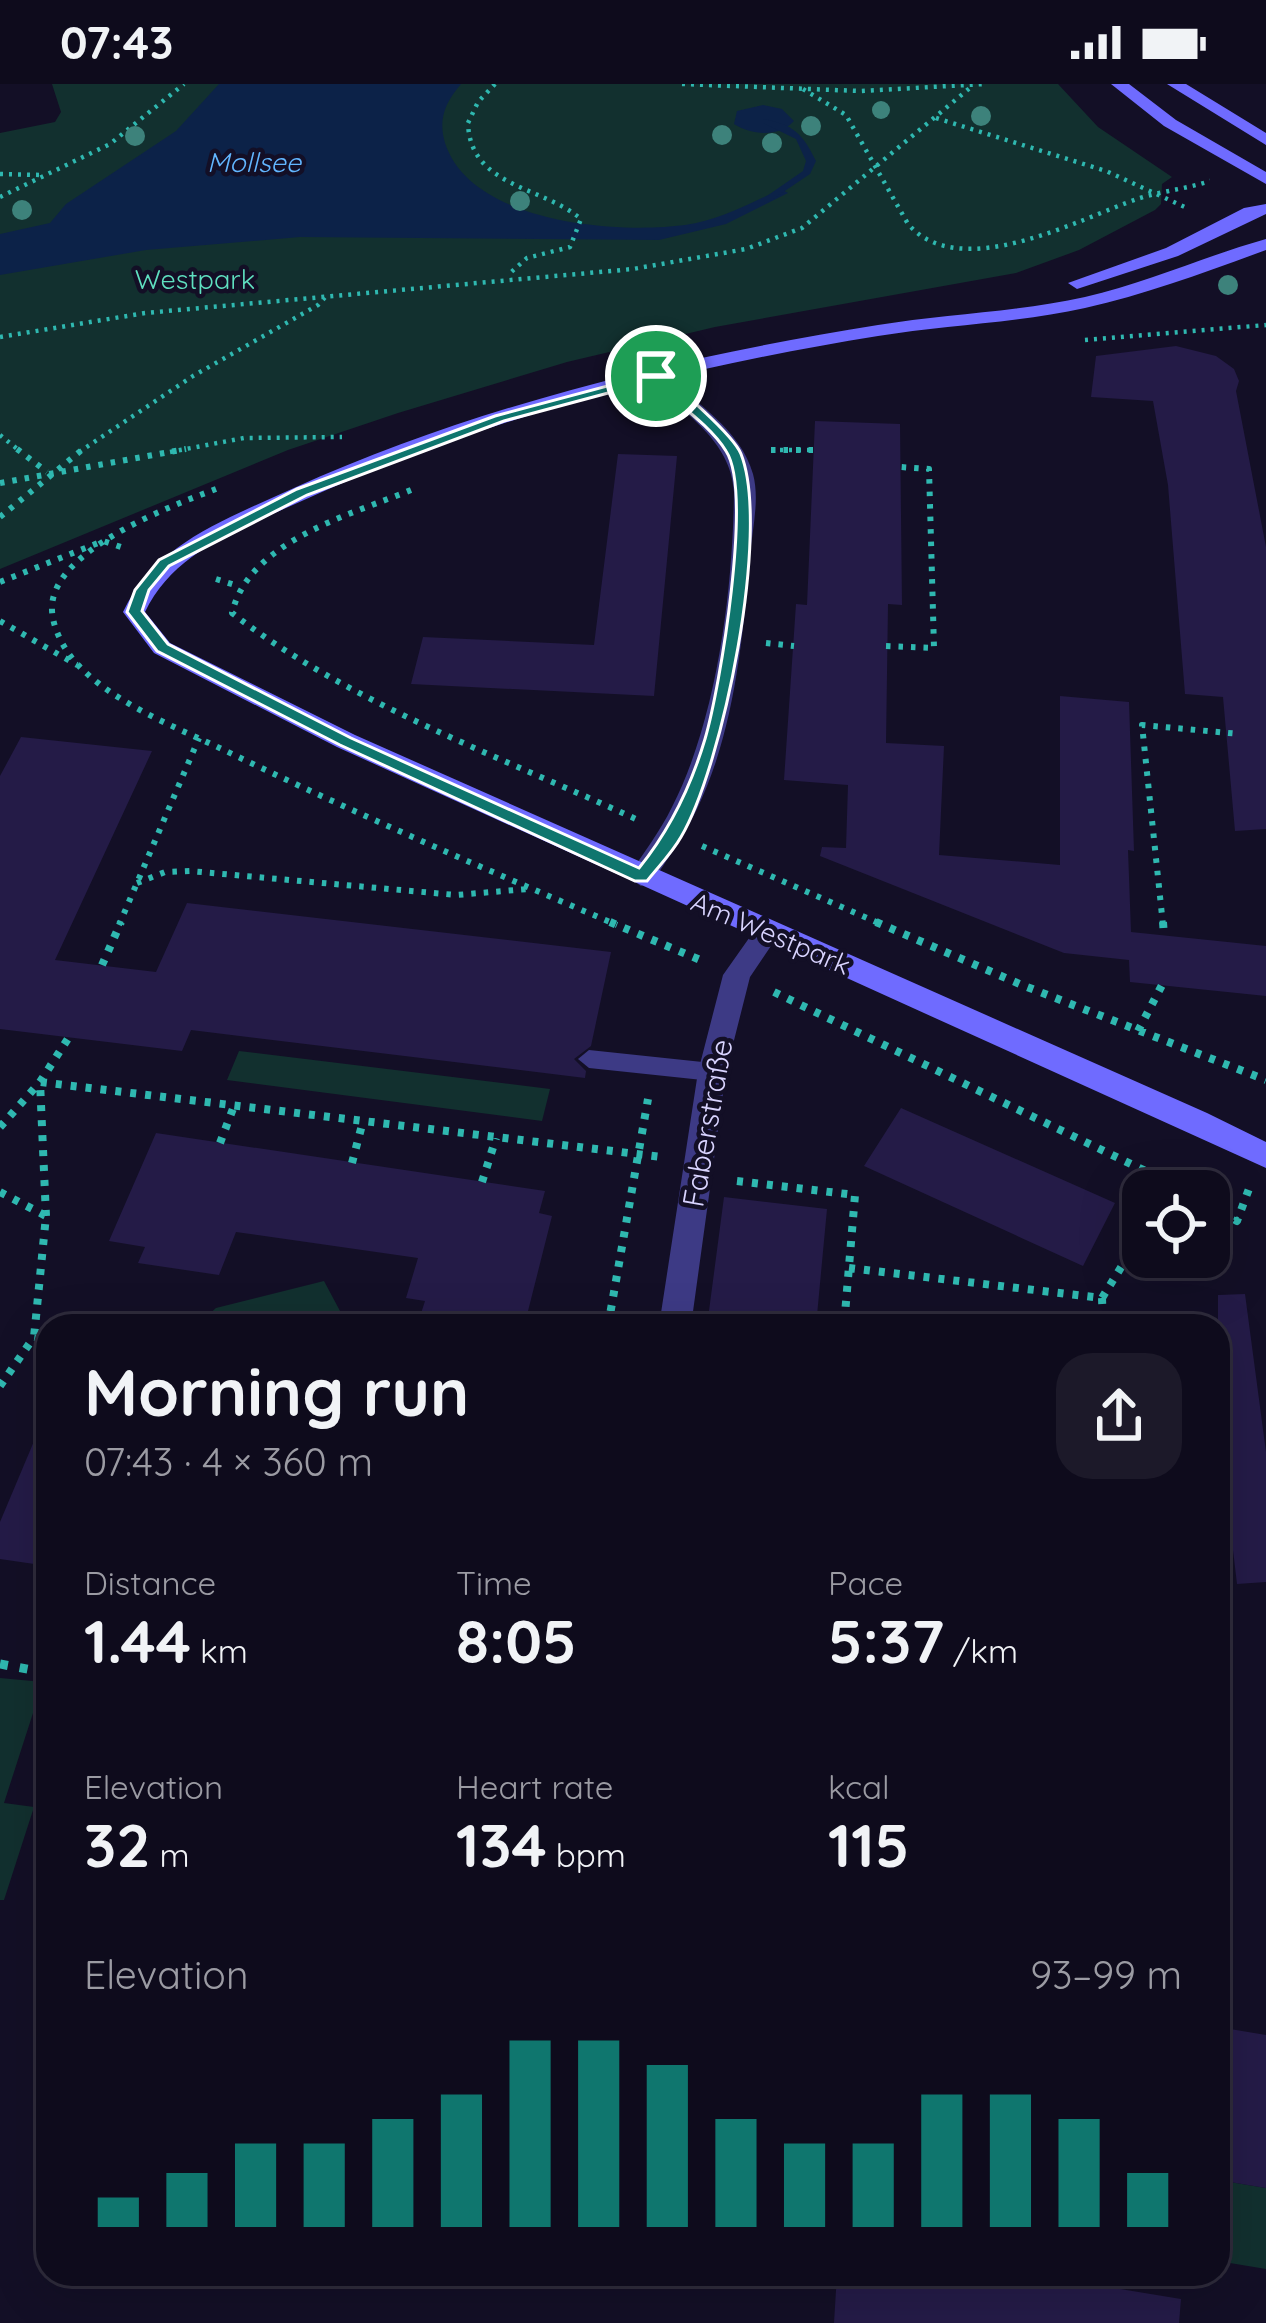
<!DOCTYPE html>
<meta charset="utf-8">
<style>
body{margin:0;font-family:Quicksand,sans-serif;background:#1c1929;color:#f1f3f6;height:100vh;display:flex;flex-direction:column;font-size:45px;white-space:nowrap}
*{box-sizing:border-box;margin:0}
p{font-size:39px;color:#9b9ba3}
.icon{flex:none;width:66px;height:66px;fill:none;stroke:currentColor;stroke-width:2;stroke-linecap:round;stroke-linejoin:round}
.map{position:relative;flex:1;overflow:hidden}
.sheet{position:absolute;left:36px;top:1230px;width:1194px;height:972px;display:flex;flex-direction:column;background:#0e0b1c;border-radius:36px;box-shadow:0 12px 48px #0002,0 0 0 3px #2e2b3b}
.sheet>*{flex:none}
.controls{position:absolute;left:1122px;top:1086px;display:grid;gap:24px}
.controls a{display:grid;place-items:center;width:108px;height:108px;border-radius:24px;background:#0e0b1c;box-shadow:0 12px 48px #0002,0 0 0 3px #2e2b3b;font-size:60px}
.pin{position:absolute;display:grid;place-items:center;width:102px;height:102px;color:#fff;margin:-51px;border:6px solid #fff;border-radius:50%;box-shadow:0 3px 12px #0007}
.round{display:grid;place-items:center;flex:none;width:126px;height:126px;border-radius:36px;background:#1c1929}
.overview{display:flex;align-items:center;justify-content:space-between;height:204px;padding:0 48px}
h1{font-size:66px;font-weight:700;line-height:90px}
.stats{display:grid;grid-template-columns:repeat(3,1fr);gap:18px;height:204px;padding:12px 48px}
.stats div{display:grid;align-content:center}
.stats b{font-size:60px;font-weight:700}
.stats small{font-size:33px;font-weight:400}
.stats p{font-size:33px}
.chart{height:336px;padding:24px 48px}
.chart p{display:flex;justify-content:space-between}
.chart svg{width:100%;height:216px;margin-top:12px;stroke:#0f766e;stroke-width:6}
.status{display:flex;justify-content:space-between;align-items:center;height:84px;padding:0 60px;background:#0e0b1c;direction:ltr}
.status svg{height:33px;fill:currentColor}
.map>svg:first-child{display:block}
</style>
<div class="status"><b>07:43</b><svg viewBox="0 0 49 12"><path d="M0 12V9h3v3zM5 12V6h3v6zM10 12V3h3v9zM15 12V0h3v12zM26 1h20v11H26zM47 4h2v5h-2z"/></svg></div>
<div class="map">
<svg width="1266" height="2239" viewBox="0 0 1266 2239">
<rect width="100%" height="100%" fill="#130f26"/>
<path fill="#12302f" d="M52,0h1006l40,43 74,50 -10,7 -1,20 -6,6 -76,40 -63,23 -301,54 -148,35 -169,51 -110,37 -288,119v-436l55,-11 6,-10z
M239,967l311,38 -8,32 -315,-41z
M324,1197l24,45h-152l20,-18z
M0,1594l43,4 -39,121 30,4 -30,93h-4z
M1218,2096l48,8v81l-48,-8z"/>
<path fill="#0c2248" d="M219,0h242c-16,19 -23,35 -16,59 26,80 171,91 240,82 33,-4 66,-22 96,-36l7,4 -62,31 -67,16 -359,-3 -154,13 -146,25v-41l50,-11 16,-19 110,-73z
M763,21l19,4 12,12c-16,17 -42,14 -60,3l3,-13z"/>
<g fill="none" stroke-linecap="round" stroke-linejoin="round">
<path fill="#0c2248" fill-rule="evenodd" d="M763,35c30,5 40,15 53,42l-6,13 -43,29 -3,-1v-4l39,-27 3,-10 -10,-22 -33,-16z"/>
</g>
<path fill="#241b47" d="M1176,262l40,10 18,13 5,12 -3,10 30,156v282l-31,2 -12,-134 -38,-3 -17,-209 -15,-84 -62,-4 5,-41z
M815,337l85,3 2,181 -14,-1 -2,139 58,3 -5,109 121,10v-169l69,6 5,149 -6,-1 3,82 135,14v50l-136,-14 -1,-22 -65,-7 -244,-97 2,-9 24,1 2,-63 -64,-5 12,-176 11,1z
M618,370l59,2 -23,240 -243,-12 12,-47 171,8z
M21,653l131,14 -97,209 101,12 31,-69 424,49 -20,94 -17,13 12,12 -1,7 -394,-48 -9,21 -182,-22v-253z
M901,1024l214,95 -32,63 -219,-100z
M156,1049l389,58 -6,22 13,3 -26,103 -20,-3 -2,10h-87l8,-25 -19,-3 12,-40 -182,-26 -17,43 -81,-12 7,-16 -36,-6z
M724,1113l103,12 -11,117h-109z
M1245,1210l21,158v130l-29,2 -14,-119 -5,-1v-169z
M48,1324v158l-48,-7v-37z
M1218,1943l48,8v153l-48,-8z
M837,2190h192l152,25 -2,24h-345z"/>
<g fill="none" stroke-linecap="round" stroke-linejoin="round">
<path stroke="#2fb8b0" stroke-width="4.5" stroke-dasharray="3 6" stroke-linecap="butt" d="M495,0l-17,18 -10,21c2,64 74,63 113,96l-11,28 -43,11 -19,17
M682,0l178,7 125,-7
M803,5l43,26 62,109c52,60 171,-5 229,-25 24,-8 49,-10 73,-18
M936,34l170,53 81,37
M0,90l42,1
M0,113l110,-53 74,-60
M0,253l145,-24 488,-44 113,-20 56,-21 169,-141
M1085,256l181,-15
M0,351l21,17
M771,366h43
M79,368l114,-76 125,-71 9,-10
M170,368l74,-14 98,-1"/>
<path stroke="#2fb8b0" stroke-width="6" stroke-dasharray="4.5 8" stroke-linecap="butt" d="M17,365l30,23
M771,366h43
M0,399l186,-34
M216,405c-45,17 -161,60 -164,117 -1,20 12,44 25,58 39,41 99,63 149,87 128,62 259,118 391,174
M411,406c-61,25 -162,51 -179,123 116,90 272,145 406,207
M0,433l83,-68
M216,495l22,7
M0,498l103,-41 18,6
M0,537l77,44
M766,559l28,3
M886,562l48,2 -5,-179 -29,-2
M702,762l181,79
M137,799l28,-11 25,-1 266,24 72,-6
M119,841l80,-187
M1163,841l-21,-200 98,9"/>
<path stroke="#2fb8b0" stroke-width="8" stroke-dasharray="6 9" stroke-linecap="butt" d="M610,838l95,40
M876,838l146,63 244,95
M1163,838l1,14
M102,881l19,-43
M774,908l413,199
M1138,947l24,-46
M0,1043l40,-45 29,-45
M220,1059l14,-37
M352,1079l11,-42
M737,1097l118,14 -11,131
M482,1098l14,-44
M0,1108l46,24 -12,121
M1209,1120l28,17 13,-35
M46,1132l-6,-134 622,75
M849,1184l253,30 41,-66
M1102,1214l1,28
M608,1242l40,-227
M0,1302l34,-49 14,2"/>
<path stroke="#2fb8b0" stroke-width="9" stroke-dasharray="8 12" stroke-linecap="butt" d="M0,1580l48,9
M1218,1855l8,1"/>
<path fill="#3d3a85" fill-rule="evenodd" d="M589,966l123,13 11,9 -11,9 -123,-13 -11,-9z"/>
<path fill="#3d3a85" fill-rule="evenodd" d="M649,289h14c32,29 78,57 90,101 7,26 -1,56 -3,82 -9,102 -19,211 -79,298 -9,12 -15,28 -30,32l-13,-9c15,-24 32,-45 44,-70 45,-88 61,-217 62,-315 -3,-52 -50,-79 -85,-111z
M768,837l13,10 -31,46 -24,95 -35,254h-32l39,-254 25,-97 36,-51z"/>
<path fill="#6f6bff" fill-rule="evenodd" d="M1111,0h18l47,36 90,52v12l-102,-58z
M1167,0h19l80,49v12z
M1266,120v10l-88,42 -101,33 -9,-6 98,-35 78,-40z
M1266,155v11c-60,22 -119,44 -181,58 -68,15 -139,17 -207,28 -197,32 -391,81 -574,164 -59,27 -129,49 -159,112l25,31 185,92 852,378 59,29v26l-929,-421 -183,-94 -31,-41c34,-70 104,-93 171,-124 185,-83 384,-131 584,-163 68,-11 139,-13 207,-28 62,-14 120,-41 181,-58z"/>
</g>
<g fill="#3d827b">
<circle cx="881" cy="26" r="9"/>
<circle cx="981" cy="32" r="10"/>
<circle cx="811" cy="42" r="10"/>
<circle cx="722" cy="51" r="10"/>
<circle cx="135" cy="52" r="10"/>
<circle cx="772" cy="59" r="10"/>
<circle cx="520" cy="117" r="10"/>
<circle cx="22" cy="126" r="10"/>
<circle cx="1228" cy="201" r="10"/>
</g>
<path fill="#0f766e" stroke="#fff" stroke-width="3" fill-rule="evenodd" d="M656,289c18,9 78,63 85,81 30,76 -18,312 -60,383 -9,16 -23,30 -34,44h-12l-295,-136 -183,-94 -30,-39 8,-22 24,-30 138,-71 198,-73zM653,297c22,21 57,44 73,70 27,41 -6,237 -21,288 -14,47 -36,92 -66,129l-288,-130 -183,-94 -26,-33 7,-21 20,-24 138,-71 197,-74z"/>
<g text-anchor="middle" dominant-baseline="central" stroke-width="9" stroke-linejoin="round" paint-order="stroke">
<g font-size="27" font-style="italic" fill="#62b6ff" stroke="#130f26">
<text x="254" y="78">Mollsee</text>
</g>
<g font-size="27" fill="#5fe0c0" stroke="#130f26">
<text x="195" y="195">Westpark</text>
</g>
<g font-size="27" fill="#d9d4ff" stroke="#130f26">
<text transform="translate(771 849) rotate(23)">Am Westpark</text>
</g>
<g font-size="30" fill="#d9d4ff" stroke="#130f26">
<text transform="translate(707 1039) rotate(-80)">Faberstraße</text>
</g>
</g>
</svg>
<div class="controls">
<a><svg class="icon" aria-label="locate" viewBox="0 0 24 24"><circle cx="12" cy="12" r="6"/><path d="M12 2v4M12 18v4M2 12h4M18 12h4"/></svg></a>
</div>
<div class="pin" style="left:656px;top:292px;background:#1e9e55"><svg class="icon" aria-label="arrive" viewBox="0 0 24 24"><path d="M6 21V4h12l-3 4 3 4H6"/></svg></div>
<section class="sheet">
<div class="overview"><div><h1>Morning run</h1><p>07:43 · 4 × 360 m</p></div><a class="round"><svg class="icon" aria-label="share" viewBox="0 0 24 24"><path d="M12 15V3M7 8l5-5 5 5M5 13v7h14v-7"/></svg></a></div>
<div class="stats">
<div><p>Distance</p><b>1.44<small> km</small></b></div>
<div><p>Time</p><b>8:05</b></div>
<div><p>Pace</p><b>5:37<small> /km</small></b></div>
</div>
<div class="stats">
<div><p>Elevation</p><b>32<small> m</small></b></div>
<div><p>Heart rate</p><b>134<small> bpm</small></b></div>
<div><p>kcal</p><b>115</b></div>
</div>
<div class="chart"><p><span>Elevation</span>93–99 m</p>
<svg viewBox="0 0 160 44" preserveAspectRatio="none"><path d="M5 44V38M15 44V33M25 44V27M35 44V27M45 44V22M55 44V17M65 44V6M75 44V6M85 44V11M95 44V22M105 44V27M115 44V27M125 44V17M135 44V17M145 44V22M155 44V33"/></svg>
</div>
</section>
</div>
